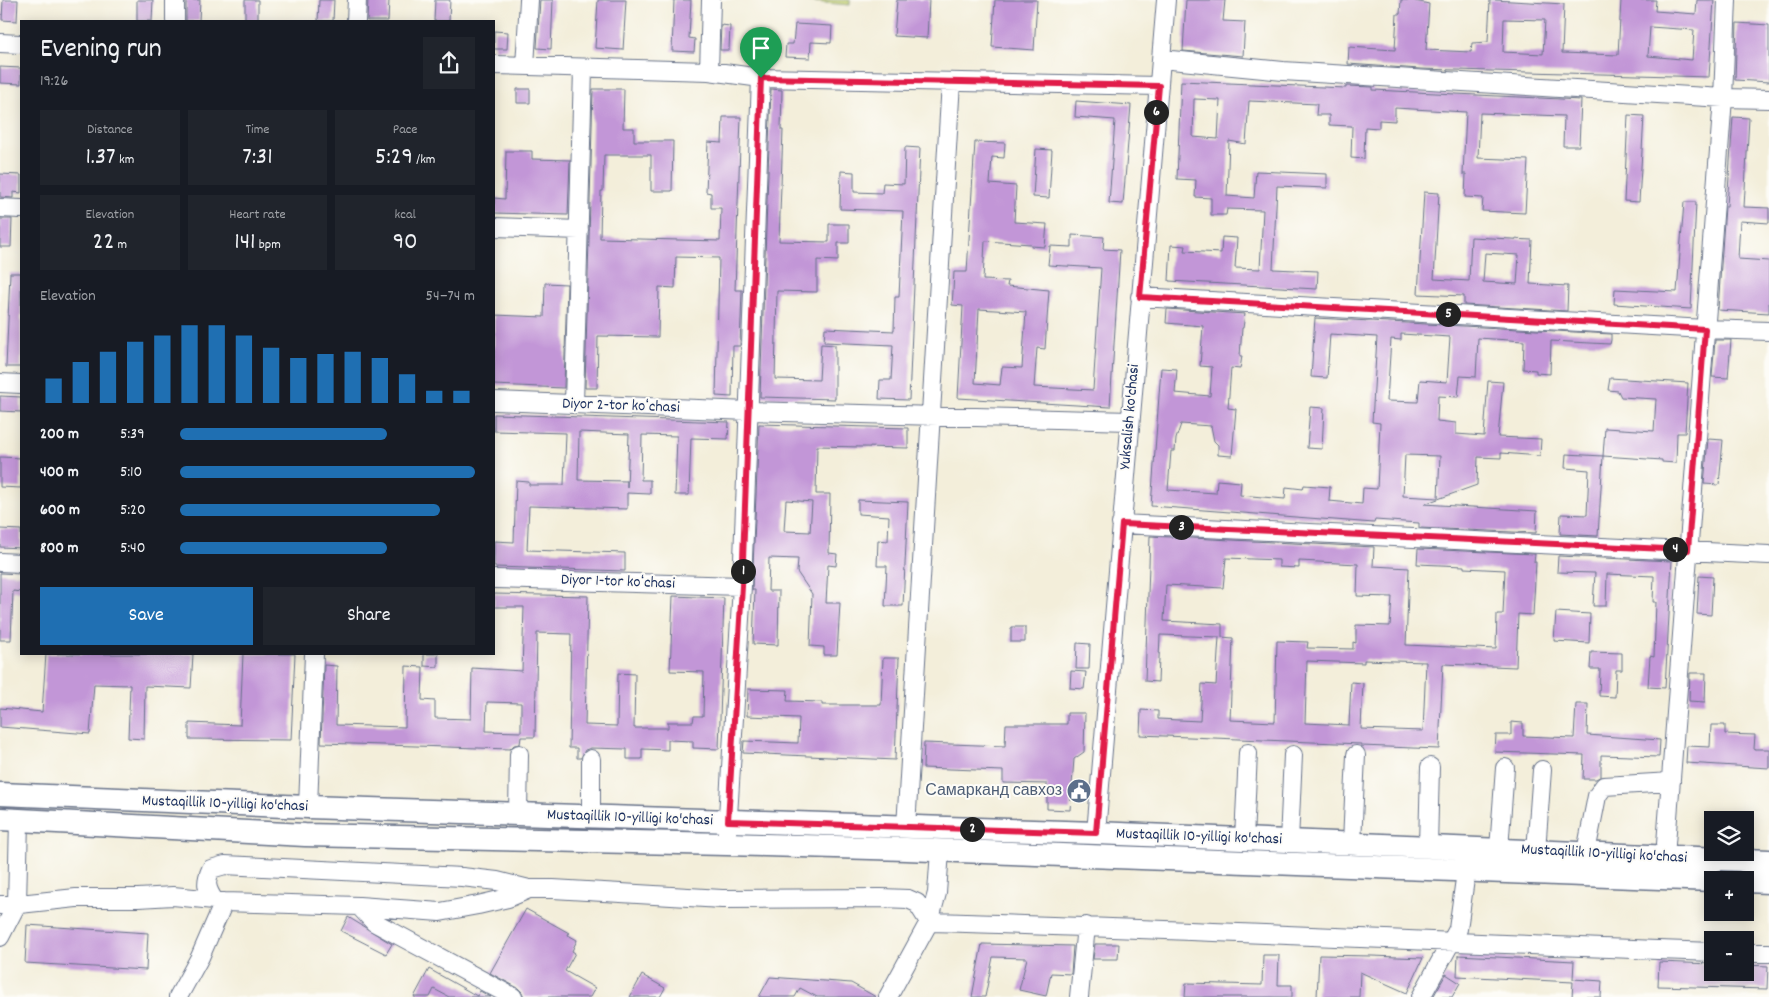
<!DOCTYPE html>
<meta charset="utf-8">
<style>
body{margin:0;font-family:Dekko,sans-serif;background:#20242c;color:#f1f3f6;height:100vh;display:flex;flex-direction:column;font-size:19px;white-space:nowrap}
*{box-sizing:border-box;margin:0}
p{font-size:16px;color:#9ea1a6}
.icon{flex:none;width:28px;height:28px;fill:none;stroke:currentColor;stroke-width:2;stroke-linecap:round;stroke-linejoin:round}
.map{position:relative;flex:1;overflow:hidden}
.panel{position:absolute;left:20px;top:20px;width:475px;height:635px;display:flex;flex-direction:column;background:#171b24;border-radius:0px;box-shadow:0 2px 12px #0003}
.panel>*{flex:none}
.fabs{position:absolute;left:1704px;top:811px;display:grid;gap:10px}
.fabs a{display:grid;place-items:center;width:50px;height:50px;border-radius:0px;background:#171b24;box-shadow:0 2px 12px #0003;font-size:25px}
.pin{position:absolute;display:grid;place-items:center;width:42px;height:42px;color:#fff;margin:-51px -21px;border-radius:50% 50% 50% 0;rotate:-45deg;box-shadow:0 0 5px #0007}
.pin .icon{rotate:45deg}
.km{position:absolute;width:25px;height:25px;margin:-12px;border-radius:50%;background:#222;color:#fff;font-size:14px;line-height:25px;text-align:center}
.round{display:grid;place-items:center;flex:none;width:52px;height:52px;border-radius:0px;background:#20242c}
.headline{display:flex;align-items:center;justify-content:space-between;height:85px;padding:0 20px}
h1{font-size:28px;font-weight:600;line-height:38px}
.metrics{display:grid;grid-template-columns:repeat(3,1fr);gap:8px;height:85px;padding:5px 20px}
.metrics div{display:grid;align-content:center;border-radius:0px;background:#20242c;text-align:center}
.metrics b{font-size:25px;font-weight:600}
.metrics small{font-size:14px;font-weight:400}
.metrics p{font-size:14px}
.chart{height:140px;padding:10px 20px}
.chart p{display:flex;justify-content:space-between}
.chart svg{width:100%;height:90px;margin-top:5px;stroke:#1f6fb2;stroke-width:6}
.button{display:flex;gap:10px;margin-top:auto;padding:10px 20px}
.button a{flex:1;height:58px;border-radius:0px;background:#1f6fb2;color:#fff;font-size:20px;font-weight:600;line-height:58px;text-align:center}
.button a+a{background:#20242c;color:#f1f3f6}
ul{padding:0 20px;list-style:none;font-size:16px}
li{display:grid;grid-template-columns:80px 60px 1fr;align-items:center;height:38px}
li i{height:12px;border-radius:6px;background:#1f6fb2}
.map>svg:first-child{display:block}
</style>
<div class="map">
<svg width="1769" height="997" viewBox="0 0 1769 997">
<rect width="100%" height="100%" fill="#fdfcf7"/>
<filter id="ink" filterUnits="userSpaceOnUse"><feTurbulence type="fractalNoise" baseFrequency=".02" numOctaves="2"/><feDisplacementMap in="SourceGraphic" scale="10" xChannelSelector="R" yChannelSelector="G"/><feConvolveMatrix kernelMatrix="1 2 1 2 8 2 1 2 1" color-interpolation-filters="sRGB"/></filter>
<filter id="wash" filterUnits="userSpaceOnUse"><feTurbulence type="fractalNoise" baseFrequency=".0096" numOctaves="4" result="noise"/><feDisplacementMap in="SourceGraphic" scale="20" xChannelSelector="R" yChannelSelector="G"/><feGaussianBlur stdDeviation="1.12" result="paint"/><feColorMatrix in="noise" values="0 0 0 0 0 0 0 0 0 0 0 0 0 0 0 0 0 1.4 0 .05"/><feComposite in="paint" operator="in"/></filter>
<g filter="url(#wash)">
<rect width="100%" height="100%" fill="#f3eeda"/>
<path fill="#c4d172" stroke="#708068" d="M801,0h49v5l-49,-4z"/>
<g id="blocks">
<path fill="#c296d7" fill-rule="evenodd" d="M3,0h15l-1,21 -15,-1z
M137,0h16l-1,21h-15z
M186,0h14l-1,21h-13z
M245,0h13v21h-13z
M319,0h15l-1,21h-15z
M368,0h21l-1,21h-21z
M435,0h15l-1,21h-15z
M540,0h13l-2,49 -14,-1z
M598,0h28l-3,50 -28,-2z
M674,0h17l-2,38 6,1 -1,13 -22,-1z
M897,0h32l-2,38 -33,-2z
M995,0h42l-3,50 -42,-3z
M1186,0h39l-2,21 22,1 -2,34 -60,-5z
M1401,0h14v1l14,3 -3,46 45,2 1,-9 16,-1 2,-42h4l70,4 -2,49 56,2 3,-55h35l-1,11 41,3 1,-14h17l-5,77 -289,-8 -72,-5 1,-17 46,3 2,-36h3zM1504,19l41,1 -2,34 -40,-2zM1650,27l44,3 -2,30 -44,-4z
M1737,23l32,2v57l-34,-2z
M795,24l37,2 -1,17 -20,-1 -1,16 -25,-1 1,-13h7z
M721,25l9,1 -1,24h-9z
M494,31l14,1 -1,17h-13z
M0,67l21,1v16l-21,-1z
M1181,81l165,7v-2l27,1v3l208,10 -2,46h-16l1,-30 -84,-3 -2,45 50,2 -3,53 -43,-2 1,-13 -18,-1 1,-23h-3l3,-62 -71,-4v13l-16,-1v8l-14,-1 -1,32 -13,-1 1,-32 -23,-1v-10h-13l1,-11 -68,-3 -3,43 -17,-3 -2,55 27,2 2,-27 71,3v14l-50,-2 -4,83 45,2 -1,18 -148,-8 2,-36 15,1 -1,5 36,2 1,-16 15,1 -2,30 25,1 3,-59 -36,-1 -1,6h-15v-17l-16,-1 1,-17 -19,-1zM1194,99l26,1 -2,39 -25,-2z
M517,89h13v14h-13z
M593,89h31l-1,39h11v13h39l-1,50h-21v-36h-47l-1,36h-2l-1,47 120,3 1,-33h-10v-15l-5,-1 2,-50 14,1 1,-26h18l-6,173h7l-2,56h-7l-1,51 -16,-1 3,-138 -43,-1 -1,31 -16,-1 -1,50 -60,-1 -1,52h-12z
M771,89l11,1 -1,40h2l-4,111 50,1v-18h20v19h-11v18l-21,-1v32l-40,-1 -2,88 44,1 2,-36 14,1v54l-75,-2z
M1076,101l55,4 -8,99 -14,-1 6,-83 -40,-3z
M1628,115l16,1 -5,86 -15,-1z
M1733,117l16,1 -5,89 25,1v15l-29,-2 -2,38 31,2v52l-51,-3 7,-104h2z
M975,142l30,1 -1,15 -12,-1 -2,27 26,2 -2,36 33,2 -2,23 -14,-1v-2l-46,-3 -2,39 25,1 -1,5 42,4 -4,59 -8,-1 -3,39 59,3 8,-122 -53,-3 2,-19 22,1v-12l32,2 -1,12 17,1 -10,157 -152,-9 5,-92 -11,-1 1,-14 1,-19h13zM979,309l47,3 -4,56 -20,-1 -2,18 -25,-2z
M905,147l15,1 -11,252 -30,-1 1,-19h11l2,-35 -69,-3 1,-14 69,3 1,-34h4l4,-86 -63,-2 1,-38 13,1v20l28,1 1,-10 21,1z
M1036,149l16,1 -3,48 -16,-1z
M506,151h26v8l38,1 -2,55 -74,-2v-15l11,1z
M0,174l21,1v18l-8,-1v6l-13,-1z
M1424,192l15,1 -5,86 35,2 2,-44 61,3 -2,44 38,2 -1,25 -103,-6v-9l-46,-2zM1485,253l34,2 -2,29 -34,-2z
M1684,202h12l-5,107 -77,-5 1,-15 62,3z
M0,219h12l-1,28h-11z
M10,273h11v94h-15z
M545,283l22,1 -3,104 -70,-3v-70l50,2z
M1167,309l78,5 -2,14h-1l-2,28h2l-2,13 -9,-1 -3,40 8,1 -4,47 -14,-1v-10l-4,-4 -3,-15 -30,-2 -5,15 -1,12h-4l-3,39 48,3 1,-13 24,2 -1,13 45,4 1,-12 17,2 1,-4 26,2 -1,14 33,3 1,-16 14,1 3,-66 -8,-1 5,-85 -47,-3 -3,44 -16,-1 4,-59 296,16v6l-1,4 -59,-3 -1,33 -14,-1v-3l-13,-1 1,-28 -46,-3 -2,39 -16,-1 -2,21 -20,-1 -1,25 19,2v11l28,2 4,-55 15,1 -5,55 43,2 -1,17 -39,-3v5l-23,-1 -1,28 -53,19 113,7 -1,22 -117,-5v-5l-44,-3 -1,3 -223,-17 10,-138 16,1 -2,24 35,3 2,-29 -12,-1 3,-40 -37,-3zM1401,334l49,3 -3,45 -27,-2 -2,22 -31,-1 4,-62 10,1zM1405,455l35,1 -2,42 -35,-2z
M1715,340h16l-3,38 -16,-1z
M1610,378l78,5 -3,50h-8l-1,30 -14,-1v-2l-59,-4 2,-28 49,3 2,-32 -35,-2 -3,-6 -10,-1z
M0,396l21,1v15l-21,-1z
M1310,407l14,1 -2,41 -15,-1z
M494,414l235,8 -1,17 -37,-1 -2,57h-14l2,-59 -35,-1 -1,45h9v14l-23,-1v16l-98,-3 -2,44 98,3v18l-131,-4v-26l20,1 2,-61 13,1v3h35l2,-52 -72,-2zM579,432l50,2 -2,54v-7l-49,-1z
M759,424l149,4v20l-91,-2 -1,48h14l-1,59 8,1 -1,12 -8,-1 -2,38h14l-3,52h-13v-8l-14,-1 2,-52 -15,-22 1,-13 -29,-1 -1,33h11l-1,54 -25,-1 2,-54h-3zM786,500l26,2 -2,30 -26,-1z
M1708,439l15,1 -4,45 -15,-1z
M1566,454l37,2 -5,80 -38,-2 1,-20 26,1 2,-45 -24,-2z
M0,457l21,1v30l-21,-1z
M858,500l50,2 -5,104h-18l2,-40h-10l1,-26 10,1 1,-25 -31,-2z
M0,529l21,1v18l-21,-1z
M1150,536l224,11 -1,19 36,2 -3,77 90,4 1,-35h6l2,-44 -41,-2v-2l-47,-2 1,-15 117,5 -1,8h2l-3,53 -15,-1 -2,53 -73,-3 -4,85 -78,-3v-2l-221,-9 1,-25 17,1v8l42,2 2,-37 14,1 3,-48 -59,-2 -2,47 -13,-1zM1226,558l53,2v7l20,1v-7l59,3 -1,32 35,1 -2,29 -34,-1v18l-3,-1v7l-46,-1 1,-6 -31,-1 -2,81 -45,-2 3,-82 -11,-1v-13l-58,-3 2,-36 57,3zM1364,660l62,2 -3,69 -62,-2 2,-46 -12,-1 -2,43 -44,-2 2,-62 57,2z
M1558,556l114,5 -7,127 -17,-1 2,-31 4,1 2,-55h-3l1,-26 -47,-2 -1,32h-13l2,-33 -38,-1z
M0,573l21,1v18l-8,-1 -2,49h-11z
M1699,576l14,1 -2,38 -14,-1z
M494,594l94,2 -3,129 32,1 1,-53 17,1 -1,54h34v-6h25l1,-6h9l1,-44 -34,-1 3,-75 51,2 -5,151 -26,-1v-7l-25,-1v10l-26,-1v10h-15v-10l-36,-1 -6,2 -4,8h-4v-10h-8l2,-114 -34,-1 -2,104h-14l-1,7 -6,1 -4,4 -189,-6 3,-78 13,1 -1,59 69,2 1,-61 17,1 -1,33 13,1v17l36,1 1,-51 50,3 2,-64h-30zM487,702l34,1v29l-35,-1z
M1556,612l34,2 -1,29 -35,-2z
M1011,627h14v15h-14z
M1077,643l13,1 -1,25h-13z
M1591,652l31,1v17h-6l-1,27 -16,-1 1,-27h-10z
M46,654h147l-2,34 -46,-2 -1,53 -16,-1 2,-53 -36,-1 -4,50 -90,-7v-19l42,4z
M243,654h52l-4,86 -102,-1v-16l51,2z
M424,654h14v13l-14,-1z
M883,658h16l-4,102 -152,-7 1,-12 54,2 1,-25 -52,-2 1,-27 40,1 -1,11 35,1v3h59z
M1071,671l15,1 -2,17 -14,-1z
M1690,673h16l-1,29 -16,-1z
M1576,704h12l-1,31 73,5 -1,17 -58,-2v21l-5,3h-13l1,-24 -89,-3 1,-17h15v-13l12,1v13l51,2z
M1067,713h18l-1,39 -10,7 -4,51 -23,-1v-25l-44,-1v-12l-80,-3 1,-25 81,3 1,-22h61z
M1711,725h14v9l30,1 -1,14h15v19l-83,-5 1,-17 23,1z
M526,909l43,24 -1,2 9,5 -5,11 3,2 -10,18 30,17 -5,9h-66l-2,-5 -4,-4 -28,-15z
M348,917l44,27 -6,10 -45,-23z
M27,925l121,8 -2,37 -121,-7z
M982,944l91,2 -2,28 -20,-1 -5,23 -27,-6 8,-32 -34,-1 -8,40h-13z
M1095,944h24l-1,15h-25z
M1263,955h16l-1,30h14v12h-107l1,-14 76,2z
M1319,955l53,1 51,2 -16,35 -47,-21 -1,25h-42z
M1458,955l116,6 -1,18 29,2 -1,16h-29l1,-15 -116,-6z
M1659,962l53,2v8h33v-7l23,1 -1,23 -109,-3z
M429,969l48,27 3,-5 11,6h-42l-15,-8 -4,8h-16z
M1446,974l14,9 -8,14h-19z
M642,975l23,13 -5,9h-30z
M770,977l81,6 25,14h-59l-17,-9 -5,9h-36z"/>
</g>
</g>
<g filter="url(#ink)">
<use href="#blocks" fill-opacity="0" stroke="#677289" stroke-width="1"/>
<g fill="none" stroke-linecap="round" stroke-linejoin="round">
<defs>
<path id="minor" d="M711,0l-2,71 52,7 -19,508 -15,247
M175,21v-21
M356,21l1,-21
M0,43l21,1
M1161,59l122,12 440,27 46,1
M494,65l215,6
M525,66l4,-66
M761,78l398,8
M0,208l21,1
M494,227l85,3
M1140,297l565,32 64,2
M0,383l21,1
M494,401l255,10 381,10
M574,404l9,-335
M1121,524l648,31
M0,562l21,1
M494,579l248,7
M308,807l6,-153
M518,814l1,-60
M591,816v-57
M906,827l45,-745
M1096,833l70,-833
M1244,839l4,-86
M1289,841l4,-86
M1352,843l4,-88
M1428,846l2,-79
M1499,849l6,-81
M1536,851l6,-81
M1586,852l11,-56 7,-10 67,-4
M1665,857l58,-759 4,-98
M214,900c-8,-12 -9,-18 -3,-31l14,-4 237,12 35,4 32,8
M224,902l135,4 15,16 139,75
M0,905h10l66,-7h62l35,-2 41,4 10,2 -24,55 -22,40
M359,906l81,6 38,-7 30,-7 21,-9h24l169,10 159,-1 27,1 9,4 12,19
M929,922c261,7 522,21 783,30
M0,937l17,-33 2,-84
M1745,953h24
M888,997l41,-75 8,-29 3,-42
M1079,997l7,-71
M1421,997l37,-68 8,-57"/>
<path id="major" d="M0,794l308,13 788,26 673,28
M0,819l305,16 422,9 179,5 806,31
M1745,881l24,1"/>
</defs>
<use href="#minor" stroke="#677289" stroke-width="20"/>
<use href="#major" stroke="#677289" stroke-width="25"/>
<use href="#minor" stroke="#fff" stroke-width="18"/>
<use href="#major" stroke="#fff" stroke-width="22"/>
</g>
</g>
<g fill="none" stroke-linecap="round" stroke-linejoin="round" filter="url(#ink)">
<defs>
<path id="route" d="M761,78l398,8 -19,211 565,32 -17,221 -566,-26 -26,309 -368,-12 14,-235z"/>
</defs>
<use href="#route" stroke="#fff" stroke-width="10"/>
<use href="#route" stroke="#e11d48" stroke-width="6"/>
</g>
<defs>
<symbol id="civic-disc" viewBox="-11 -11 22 22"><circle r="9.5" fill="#5c6f8a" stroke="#fdfcf7"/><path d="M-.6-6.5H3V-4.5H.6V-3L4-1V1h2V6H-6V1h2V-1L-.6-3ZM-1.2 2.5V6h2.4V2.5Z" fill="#fff"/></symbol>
</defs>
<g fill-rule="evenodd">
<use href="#civic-disc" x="1065" y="777" width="28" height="28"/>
</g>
<g text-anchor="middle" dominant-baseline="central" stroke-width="4" stroke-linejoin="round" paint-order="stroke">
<g font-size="16" fill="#1b2f5e" stroke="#fdfcf7">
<text transform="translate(621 406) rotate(2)">Diyor 2-tor koʻchasi</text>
<text transform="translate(1130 417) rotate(-85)">Yuksalish ko'chasi</text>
<text transform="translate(618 582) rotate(2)">Diyor 1-tor koʻchasi</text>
<text transform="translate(225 804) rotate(2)">Mustaqillik 10-yilligi ko'chasi</text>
<text transform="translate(630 818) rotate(2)">Mustaqillik 10-yilligi ko'chasi</text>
<text transform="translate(1199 837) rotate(2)">Mustaqillik 10-yilligi ko'chasi</text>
<text transform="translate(1604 854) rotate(3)">Mustaqillik 10-yilligi ko'chasi</text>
</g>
<g font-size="16" fill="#4e5e75" stroke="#fdfcf7" text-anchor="end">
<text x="1062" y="791">Самарканд савхоз</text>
</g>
</g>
</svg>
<div class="fabs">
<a><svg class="icon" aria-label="layers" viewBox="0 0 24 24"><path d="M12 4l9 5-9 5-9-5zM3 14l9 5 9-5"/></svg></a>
<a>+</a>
<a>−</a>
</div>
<div class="pin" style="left:761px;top:78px;background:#1e9e55"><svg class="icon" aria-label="arrive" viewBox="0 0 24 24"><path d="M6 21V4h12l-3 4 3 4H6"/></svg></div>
<b class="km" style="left:743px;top:571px">1</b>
<b class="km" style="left:972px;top:829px">2</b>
<b class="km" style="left:1181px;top:527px">3</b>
<b class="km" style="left:1675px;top:549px">4</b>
<b class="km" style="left:1448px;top:314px">5</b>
<b class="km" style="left:1156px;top:112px">6</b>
<section class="panel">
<div class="headline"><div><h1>Evening run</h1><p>19:26</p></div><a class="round"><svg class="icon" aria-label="share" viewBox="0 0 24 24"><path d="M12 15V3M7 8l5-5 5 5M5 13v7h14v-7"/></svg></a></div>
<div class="metrics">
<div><p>Distance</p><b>1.37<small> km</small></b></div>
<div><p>Time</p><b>7:31</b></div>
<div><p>Pace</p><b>5:29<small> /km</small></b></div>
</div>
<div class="metrics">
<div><p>Elevation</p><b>22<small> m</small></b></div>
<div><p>Heart rate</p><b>141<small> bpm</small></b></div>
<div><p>kcal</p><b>90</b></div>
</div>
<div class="chart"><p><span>Elevation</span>54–74 m</p>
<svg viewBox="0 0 160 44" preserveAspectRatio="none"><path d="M5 44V32M15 44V24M25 44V19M35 44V14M45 44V11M55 44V6M65 44V6M75 44V11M85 44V17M95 44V22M105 44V20M115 44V19M125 44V22M135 44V30M145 44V38M155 44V38"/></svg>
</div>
<ul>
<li><b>200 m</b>5:39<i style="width:70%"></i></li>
<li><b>400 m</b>5:10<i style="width:100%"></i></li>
<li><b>600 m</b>5:20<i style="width:88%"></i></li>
<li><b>800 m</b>5:40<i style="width:70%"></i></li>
</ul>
<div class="button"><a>Save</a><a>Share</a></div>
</section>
</div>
